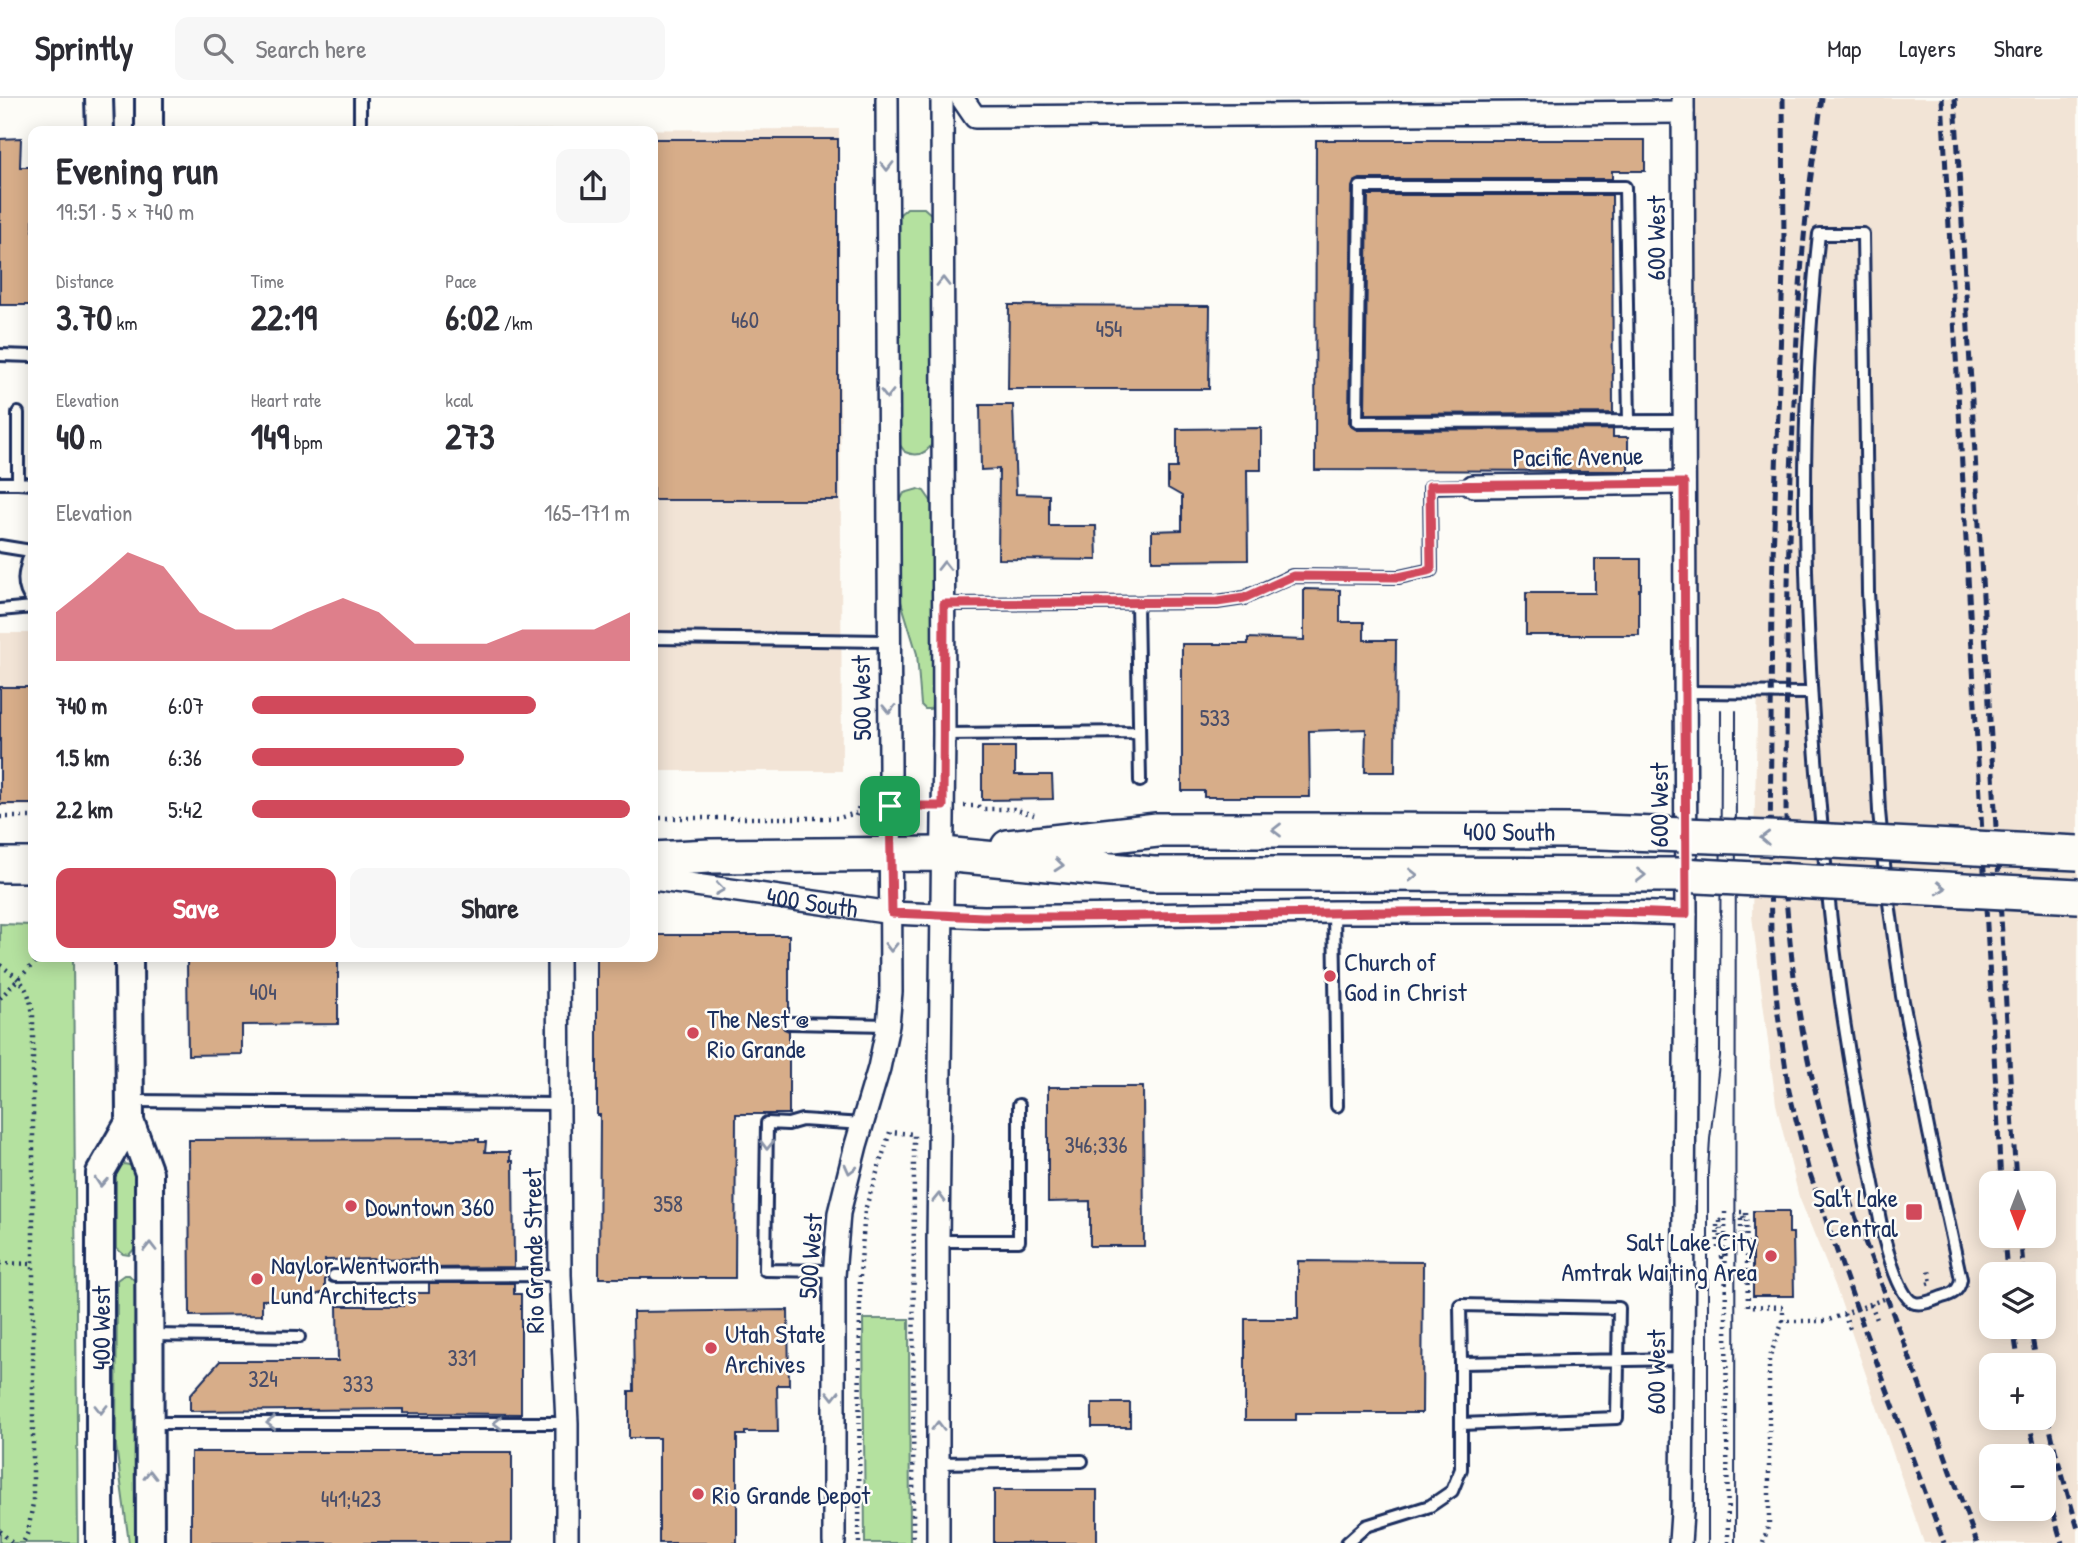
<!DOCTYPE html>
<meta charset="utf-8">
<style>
body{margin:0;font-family:"Patrick Hand",sans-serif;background:#f7f7f7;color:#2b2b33;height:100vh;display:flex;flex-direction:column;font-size:26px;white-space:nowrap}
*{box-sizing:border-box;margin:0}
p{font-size:23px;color:#7c7c81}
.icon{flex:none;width:38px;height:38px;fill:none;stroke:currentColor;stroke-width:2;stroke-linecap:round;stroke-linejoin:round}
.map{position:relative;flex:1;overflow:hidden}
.side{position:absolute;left:28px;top:28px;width:630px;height:836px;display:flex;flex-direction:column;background:#fff;border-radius:14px;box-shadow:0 4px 18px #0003}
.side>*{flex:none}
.needle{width:46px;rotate:180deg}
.fabs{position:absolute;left:1979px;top:1073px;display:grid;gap:14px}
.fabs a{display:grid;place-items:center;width:77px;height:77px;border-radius:14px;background:#fff;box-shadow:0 4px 18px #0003;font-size:35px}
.pin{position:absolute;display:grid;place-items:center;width:60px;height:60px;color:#fff;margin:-30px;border-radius:14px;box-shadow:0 4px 10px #0006}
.round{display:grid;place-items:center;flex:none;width:74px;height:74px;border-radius:14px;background:#f7f7f7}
.summary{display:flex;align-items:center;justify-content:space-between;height:119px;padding:0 28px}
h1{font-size:38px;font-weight:800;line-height:52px}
.metrics{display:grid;grid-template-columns:repeat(3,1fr);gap:10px;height:119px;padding:7px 28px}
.metrics div{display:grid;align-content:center}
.metrics b{font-size:35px;font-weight:800}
.metrics small{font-size:19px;font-weight:400}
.metrics p{font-size:19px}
.chart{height:196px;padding:14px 28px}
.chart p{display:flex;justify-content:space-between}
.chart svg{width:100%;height:126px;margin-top:7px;fill:#d1495b;opacity:.7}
.cta{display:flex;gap:14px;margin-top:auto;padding:14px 28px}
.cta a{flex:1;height:80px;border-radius:14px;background:#d1495b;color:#fff;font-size:28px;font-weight:800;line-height:80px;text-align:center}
.cta a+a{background:#f7f7f7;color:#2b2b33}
ul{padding:0 28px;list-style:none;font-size:23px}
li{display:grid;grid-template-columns:112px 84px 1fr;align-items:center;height:52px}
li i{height:18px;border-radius:9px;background:#d1495b}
header{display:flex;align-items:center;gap:42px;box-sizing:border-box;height:98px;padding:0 35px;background:#fff;border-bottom:2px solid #e1e1e2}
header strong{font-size:33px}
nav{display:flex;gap:38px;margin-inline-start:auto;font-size:24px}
.search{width:490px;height:63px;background:#f7f7f7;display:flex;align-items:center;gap:18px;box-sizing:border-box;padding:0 24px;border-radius:14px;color:#7c7c81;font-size:26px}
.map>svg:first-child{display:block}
</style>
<header>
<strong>Sprintly</strong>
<div class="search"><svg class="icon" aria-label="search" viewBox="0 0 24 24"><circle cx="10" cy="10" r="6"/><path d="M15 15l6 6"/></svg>Search here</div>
<nav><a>Map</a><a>Layers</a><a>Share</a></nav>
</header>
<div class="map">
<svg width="2078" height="1445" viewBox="0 0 2078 1445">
<rect width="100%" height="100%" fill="#fdfcf7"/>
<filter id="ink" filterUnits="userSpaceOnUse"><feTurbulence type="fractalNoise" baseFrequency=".0143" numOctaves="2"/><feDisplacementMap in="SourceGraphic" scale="14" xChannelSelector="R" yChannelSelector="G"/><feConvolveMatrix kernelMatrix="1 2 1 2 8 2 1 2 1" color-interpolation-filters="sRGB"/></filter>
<g filter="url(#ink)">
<path fill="#f2e4d6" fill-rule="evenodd" d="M1694,0h384v1445h-154l-89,-258 -36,-88 -23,-93 -24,-188 6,-232 -61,2zM1992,1085h52v53h-52zM1992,1176h52v52h-52zM1992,1267h52v53h-52zM1992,1358h52v52h-52z
M839,31l3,642h-189v-640l-293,-1z
M0,535h33v173h-33z"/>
<path fill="#b4e19f" stroke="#68887e" stroke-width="2" d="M907,110h17l9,8v226c-6,12 -16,15 -28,10l-7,-10v-226z
M918,391l6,2 9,13v201l-3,4h-5l-4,-4 -4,-51 -17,-56 -2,-22v-71l6,-12z
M0,826l33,1v32h40l5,586h-78z
M124,1066c8,1 10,3 12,10v73l-7,8 -6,-1 -7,-6v-75l3,-6z
M124,1177h5l7,7v261h-7l-13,-97 1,-166z
M863,1221h46l1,224h-45z"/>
<path fill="#d7ad89" stroke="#1b2f5e" stroke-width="2" d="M21,40l-1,29h13v138h-33v-166z
M653,41h185v361h-185z
M1316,42h329v31h-33v8h-252l-6,3 -2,5 -3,235 2,4 6,4 256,-1v8h15v34l-313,-1z
M1368,97h244l1,218 -248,1z
M1009,207l201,1 -1,83h-201z
M980,307h33l3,89 33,1v31h47l1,34 -99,-1 1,-90 -18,1z
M1261,330v42h-14l1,90 -96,1v-30l30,-1v-34l-14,-8v-20h9v-39z
M1595,461h46v30h-2v46h-113v-42h69z
M1304,491l36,1v32h24v18h32l-1,132h-30l1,-43 -57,2 1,66h-106v-6h-22v-147h66v-6l56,2z
M0,589h33v117h-33z
M982,649h33v28h37l1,24 -71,1z
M653,837h136v80l-6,3 -2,6 3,5 5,2v83h-53l-1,164h-136l1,-163h-3v-158h56z
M187,859h151v67l-96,1v29l-54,1z
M1048,989h95l1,159h-54v-45l-42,1z
M479,1041v3h7l-1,10h25v9h3l1,106 -85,1v-10l-104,2v32l-24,7 -39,1v15l-72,1 -1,-176z
M1753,1113h36v22h4l1,63h-41z
M1298,1163l125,1 -1,151h-126v7h-51v-101h53z
M429,1185h85v11h7v120l-118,-1v-4l-213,2v-16l30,-34h118l-1,-55h66v-13h26z
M788,1212l1,75h-12l1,47h-33v3h-8v108h-78v-105h-30v-47h5l-1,-79z
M1092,1305h38v24h-38z
M191,1354h321v91h-321z
M994,1392h103v53h-103z"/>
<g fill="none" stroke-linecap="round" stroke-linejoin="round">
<defs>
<path id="service" d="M360,0v33
M1819,136h44l5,358 11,219 6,63 17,122 27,137 32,146c-2,12 -8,15 -19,18 -8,3 -19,8 -27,6 -17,-3 -33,-71 -36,-88 -11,-58 -23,-116 -32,-175 -14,-85 -22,-170 -29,-256 -15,-183 -20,-367 1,-550z
M0,257l33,1
M18,315v70l15,1
M1629,324l-4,-235h-265l-3,235 327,-1
M0,385h18
M0,448l31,5
M33,452l-2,1c-6,19 -12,34 2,51
M1137,505l3,178
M944,506l273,-2 27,-4 48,-22 107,1 32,-7 -1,-83 43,-1
M0,512l33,-3
M653,540l235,3
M1686,594l125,1
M944,636l195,-2
M1334,814l3,194
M789,925l99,2
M131,1003l428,3
M938,1143h81v-136
M834,1173l-69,-1 2,-147 21,1 14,-4 61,4
M334,1178l226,-1
M150,1237l149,2
M1461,1265l-1,-58 159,3 -2,110 -156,6
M151,1325h416
M938,1365l144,-2
M1347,1445l19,-17 64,-20 22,-15 9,-22v-106l222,-4"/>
<g id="minor">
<path d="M962,0l13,19 708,-5"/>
<path d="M1473,388l211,-3"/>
<path id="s1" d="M653,781l239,34 92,4 350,-5h295l57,2"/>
<path d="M558,859l2,318 7,148v120"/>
<path d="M834,1445v-267l5,-63 17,-68 23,-77 9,-43 3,-33 -4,-894"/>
<path d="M938,1445v-302l6,-507 -2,-636"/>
<path d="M1680,1445l2,-30 4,-599 -3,-816"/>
</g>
<path id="tertiary" d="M99,0l1,33
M149,33v-33
M129,859l1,164 19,52 1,370
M100,1445v-370l30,-52"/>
<path id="primary" d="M1008,749l149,-17h188
M653,761l57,-3 233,-2 210,20h192
M0,767h33"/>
</defs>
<use href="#service" stroke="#1b2f5e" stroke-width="16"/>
<use href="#minor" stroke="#1b2f5e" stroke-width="26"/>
<use href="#tertiary" stroke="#1b2f5e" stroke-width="32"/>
<use href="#primary" stroke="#1b2f5e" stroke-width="38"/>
<path stroke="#1b2f5e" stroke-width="4.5" stroke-dasharray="2 5" stroke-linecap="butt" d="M964,708h13l7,3h30l20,6
M856,718l3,-10h12
M0,719h33
M653,720h186l17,-5
M0,867c23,16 28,21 33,49v489l-5,29 -5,11
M0,900l40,-41
M1725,1114l3,331
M1740,1114h6l2,94 35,1v14h43l63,-24
M1741,1144v-26h2l2,5
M1718,1150l-1,-23 3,-4 2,36h3
M0,1165l34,1
M1927,1186l4,-1 -2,-12
M1871,1206l7,18
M1844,1216l7,18
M0,1433l12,12
M859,1445l1,-268 5,-65 25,-78 24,2 -1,409
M1763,1445l6,-19v-165l14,-38"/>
<use href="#service" stroke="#fdfcf7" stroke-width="10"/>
<use href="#minor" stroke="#fdfcf7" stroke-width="21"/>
<use href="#tertiary" stroke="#fdfcf7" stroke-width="26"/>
<use href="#primary" stroke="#fdfcf7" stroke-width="33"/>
<path stroke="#1b2f5e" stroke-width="2" d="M1708,1445v-371l2,-33 10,-83 1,-346
M1735,1445l1,-832"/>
<path stroke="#1b2f5e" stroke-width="5" stroke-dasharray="10 5" stroke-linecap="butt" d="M1783,0l1,144 -12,344 -2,283 1,64 7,81 11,77 19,77 49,141 87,234
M1822,0c-5,37 -11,73 -15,110 -8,72 -11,145 -14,217 -7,157 -7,314 -7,472 5,62 12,123 27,184 17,74 46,146 74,217 31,81 60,163 90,245
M1942,0l59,1085
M1955,0l61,1085
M2004,1138l3,38
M2020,1138l4,38
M2013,1228l6,39
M2030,1228l7,39
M2044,1304l11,48 23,79
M2028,1320l9,38
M2044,1385l18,60"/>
<defs>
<g id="primary-bridge">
<path id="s2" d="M1345,732l227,1 196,7 310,15"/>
<path d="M1345,776l335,1 398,21"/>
</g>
</defs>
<use href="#primary-bridge" stroke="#1b2f5e" stroke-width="38" stroke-linecap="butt"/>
<use href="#primary-bridge" stroke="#fdfcf7" stroke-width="33"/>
</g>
<defs><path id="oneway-chevron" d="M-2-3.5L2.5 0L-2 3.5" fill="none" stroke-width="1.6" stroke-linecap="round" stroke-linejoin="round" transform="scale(1.75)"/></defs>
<g stroke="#8c96aa">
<use href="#oneway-chevron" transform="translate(887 68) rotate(90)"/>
<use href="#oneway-chevron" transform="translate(943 184) rotate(-90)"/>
<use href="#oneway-chevron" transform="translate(887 296) rotate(90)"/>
<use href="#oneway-chevron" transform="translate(944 468) rotate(-90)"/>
<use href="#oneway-chevron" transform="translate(889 611) rotate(89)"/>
<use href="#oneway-chevron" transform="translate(1277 732) rotate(180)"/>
<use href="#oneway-chevron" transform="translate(1765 740) rotate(-178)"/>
<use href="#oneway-chevron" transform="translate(1059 767) rotate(5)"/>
<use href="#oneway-chevron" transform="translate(1413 777)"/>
<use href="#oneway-chevron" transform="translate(1641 777)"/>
<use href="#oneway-chevron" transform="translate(1941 790) rotate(3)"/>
<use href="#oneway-chevron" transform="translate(720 791) rotate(8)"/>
<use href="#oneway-chevron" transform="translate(891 849) rotate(91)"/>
<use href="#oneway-chevron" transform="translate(767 1047) rotate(91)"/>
<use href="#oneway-chevron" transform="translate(850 1071) rotate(104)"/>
<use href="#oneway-chevron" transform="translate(101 1084) rotate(94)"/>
<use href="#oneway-chevron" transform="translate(939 1100) rotate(-89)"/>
<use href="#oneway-chevron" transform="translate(150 1149) rotate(-90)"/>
<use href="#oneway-chevron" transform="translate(833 1297) rotate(90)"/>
<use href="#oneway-chevron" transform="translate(101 1311) rotate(90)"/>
<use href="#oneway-chevron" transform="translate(271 1325) rotate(180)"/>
<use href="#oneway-chevron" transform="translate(498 1325) rotate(180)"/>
<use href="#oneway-chevron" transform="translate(938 1328) rotate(-90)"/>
<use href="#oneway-chevron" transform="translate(150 1377) rotate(-90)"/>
</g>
</g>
<g fill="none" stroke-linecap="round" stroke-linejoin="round" filter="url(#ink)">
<defs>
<path id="route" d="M1684,385l2,431c-233,-8 -466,4 -699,3 -32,-1 -64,-3 -95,-4l-2,-107h53l1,-202 273,-2 27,-4 49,-22 106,1 32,-7 -1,-84z"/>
</defs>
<use href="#route" stroke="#fff" stroke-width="14"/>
<use href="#route" stroke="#d1495b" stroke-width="9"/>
</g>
<g fill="#d1495b" stroke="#fdfcf7" stroke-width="2.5">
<circle cx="1330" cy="878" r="7"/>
<circle cx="693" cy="935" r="7"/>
<circle cx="351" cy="1108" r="7"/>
<rect x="1905" y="1105" width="18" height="18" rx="3.5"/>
<circle cx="1771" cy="1158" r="7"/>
<circle cx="257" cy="1181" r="7"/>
<circle cx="711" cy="1250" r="7"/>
<circle cx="698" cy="1396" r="7"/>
</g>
<g text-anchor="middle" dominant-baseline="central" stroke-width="5" stroke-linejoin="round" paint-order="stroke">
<g font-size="23" fill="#4a4e69">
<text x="745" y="221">460</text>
<text x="1109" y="230">454</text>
<text x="1215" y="619">533</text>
<text x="263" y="893">404</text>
<text x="1096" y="1046">346;336</text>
<text x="668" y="1105">358</text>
<text x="462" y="1259">331</text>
<text x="263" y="1280">324</text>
<text x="358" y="1285">333</text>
<text x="351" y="1400">441;423</text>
</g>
<g font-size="26" fill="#1b2f5e" stroke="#fdfcf7">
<text transform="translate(1655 140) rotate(-90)">600 West</text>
<text transform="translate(1578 358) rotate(-1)">Pacific Avenue</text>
<text transform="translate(861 600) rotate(-91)">500 West</text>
<text transform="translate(1658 707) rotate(-90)">600 West</text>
<text stroke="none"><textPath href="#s2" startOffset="164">400 South</textPath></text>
<text stroke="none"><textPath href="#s1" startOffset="161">400 South</textPath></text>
<text transform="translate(533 1153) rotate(-91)">Rio Grande Street</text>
<text transform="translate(810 1158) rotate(-86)">500 West</text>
<text transform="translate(100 1230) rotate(-90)">400 West</text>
<text transform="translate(1655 1274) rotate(-90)">600 West</text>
</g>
<g font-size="26" fill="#1b2f5e" stroke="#fdfcf7" text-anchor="start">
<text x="1344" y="863">Church of<tspan x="1344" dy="30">God in Christ</tspan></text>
<text x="707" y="920">The Nest @<tspan x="707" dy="30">Rio Grande</tspan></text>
<text x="1898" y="1099" text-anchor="end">Salt Lake<tspan x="1898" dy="30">Central</tspan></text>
<text x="365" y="1108">Downtown 360</text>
<text x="1757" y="1143" text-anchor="end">Salt Lake City<tspan x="1757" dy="30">Amtrak Waiting Area</tspan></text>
<text x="271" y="1166">Naylor Wentworth<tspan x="271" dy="30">Lund Architects</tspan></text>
<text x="725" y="1235">Utah State<tspan x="725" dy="30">Archives</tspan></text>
<text x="712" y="1396">Rio Grande Depot</text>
</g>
</g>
</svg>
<div class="fabs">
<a><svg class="needle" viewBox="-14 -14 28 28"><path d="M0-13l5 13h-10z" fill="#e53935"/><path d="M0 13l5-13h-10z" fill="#7c7c81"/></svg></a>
<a><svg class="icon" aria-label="layers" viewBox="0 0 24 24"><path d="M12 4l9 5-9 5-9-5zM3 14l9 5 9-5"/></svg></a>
<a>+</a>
<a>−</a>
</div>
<div class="pin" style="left:890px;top:708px;background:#1e9e55"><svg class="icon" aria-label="arrive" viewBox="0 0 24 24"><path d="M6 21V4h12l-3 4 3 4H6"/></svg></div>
<section class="side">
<div class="summary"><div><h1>Evening run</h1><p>19:51 · 5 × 740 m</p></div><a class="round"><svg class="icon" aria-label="share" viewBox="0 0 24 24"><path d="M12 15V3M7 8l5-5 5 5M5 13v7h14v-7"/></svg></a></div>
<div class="metrics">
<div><p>Distance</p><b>3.70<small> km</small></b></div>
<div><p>Time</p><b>22:19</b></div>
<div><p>Pace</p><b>6:02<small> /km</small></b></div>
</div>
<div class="metrics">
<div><p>Elevation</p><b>40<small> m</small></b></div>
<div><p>Heart rate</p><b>149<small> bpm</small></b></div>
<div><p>kcal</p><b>273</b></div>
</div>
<div class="chart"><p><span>Elevation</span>165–171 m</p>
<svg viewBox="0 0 160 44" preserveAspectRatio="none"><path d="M0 44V27L10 17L20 6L30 11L40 27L50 33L60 33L70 27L80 22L90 27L100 38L110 38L120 38L130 33L140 33L150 33L160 27V44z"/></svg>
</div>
<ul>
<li><b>740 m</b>6:07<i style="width:75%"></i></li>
<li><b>1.5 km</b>6:36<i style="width:56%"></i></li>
<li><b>2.2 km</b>5:42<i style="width:100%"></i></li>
</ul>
<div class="cta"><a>Save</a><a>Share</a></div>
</section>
</div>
